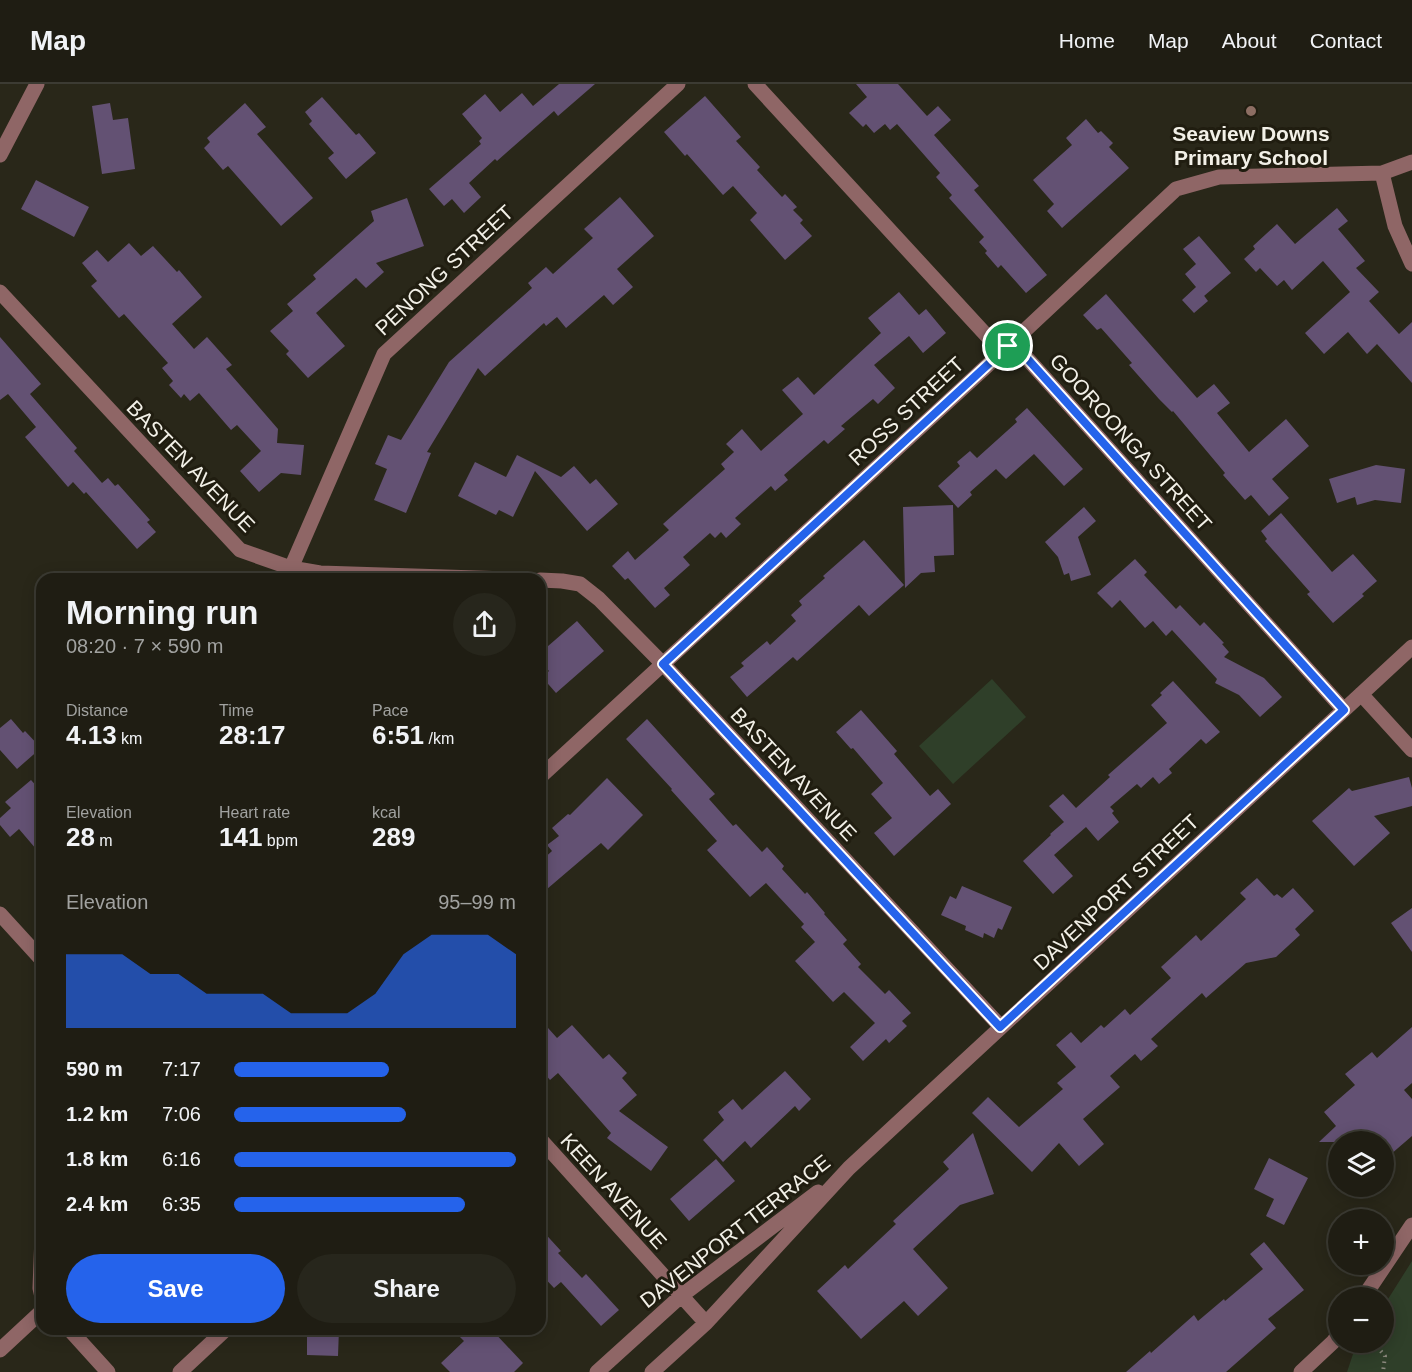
<!DOCTYPE html>
<meta charset="utf-8">
<style>
body{margin:0;font-family:Helvetica,sans-serif;background:#27261c;color:#f1f3f6;height:100vh;display:flex;flex-direction:column;font-size:22px;white-space:nowrap}
*{box-sizing:border-box;margin:0}
p{font-size:20px;color:#a1a2a0}
.icon{flex:none;width:33px;height:33px;fill:none;stroke:currentColor;stroke-width:2;stroke-linecap:round;stroke-linejoin:round}
.map{position:relative;flex:1;overflow:hidden}
.sheet{position:absolute;left:36px;top:489px;width:510px;height:762px;display:flex;flex-direction:column;background:#1f1d13;border-radius:18px;box-shadow:0 3px 15px #0003,0 0 0 2px #3c3b33}
.sheet>*{flex:none}
.tools{position:absolute;left:1328px;top:1047px;display:grid;gap:12px}
.tools a{display:grid;place-items:center;width:66px;height:66px;border-radius:50%;background:#1f1d13;box-shadow:0 3px 15px #0003,0 0 0 2px #3c3b33;font-size:30px}
.pin{position:absolute;display:grid;place-items:center;width:51px;height:51px;color:#fff;margin:-26px;border:3px solid #fff;border-radius:50%;box-shadow:0 2px 6px #0007}
.round{display:grid;place-items:center;flex:none;width:63px;height:63px;border-radius:32px;background:#27261c}
.headline{display:flex;align-items:center;justify-content:space-between;height:102px;padding:0 30px}
h1{font-size:33px;font-weight:700;line-height:45px}
.figures{display:grid;grid-template-columns:repeat(3,1fr);gap:9px;height:102px;padding:6px 30px}
.figures div{display:grid;align-content:center}
.figures b{font-size:26px;font-weight:700}
.figures small{font-size:16px;font-weight:400}
.figures p{font-size:16px}
.chart{height:168px;padding:12px 30px}
.chart p{display:flex;justify-content:space-between}
.chart svg{width:100%;height:108px;margin-top:6px;fill:#2563eb;opacity:.7}
.button{display:flex;gap:12px;margin-top:auto;padding:12px 30px}
.button a{flex:1;height:69px;border-radius:36px;background:#2563eb;color:#fff;font-size:24px;font-weight:700;line-height:69px;text-align:center}
.button a+a{background:#27261c;color:#f1f3f6}
ul{padding:0 30px;list-style:none;font-size:20px}
li{display:grid;grid-template-columns:96px 72px 1fr;align-items:center;height:45px}
li i{height:15px;border-radius:8px;background:#2563eb}
header{display:flex;align-items:center;gap:36px;box-sizing:border-box;height:84px;padding:0 30px;background:#1f1d13;border-bottom:2px solid #3c3b33}
header strong{font-size:28px}
nav{display:flex;gap:33px;margin-inline-start:auto;font-size:21px}
.map>svg:first-child{display:block}
</style>
<header>
<strong>Map</strong>
<nav><a>Home</a><a>Map</a><a>About</a><a>Contact</a></nav>
</header>
<div class="map">
<svg width="1412" height="1288" viewBox="0 0 1412 1288">
<rect width="100%" height="100%" fill="#292719"/>
<path fill="#2f3f29" d="M992,595l34,38 -73,67 -34,-38z
M1412,1177v111h-65l6,-18 8,-11 22,-1v-35z"/>
<path fill="#635173" d="M559,0h36l-37,32 -4,-5 -57,50 -2,-2 -26,24 12,14 -17,16 -12,-14 -8,7 -15,-17 52,-45 -2,-3 3,-3 -20,-24 23,-20 15,18 22,-19 11,13z
M856,0h42l29,32 11,-10 13,14 -17,15 45,51 -5,4 73,85 -21,18 -25,-28 -3,3 -13,-15 2,-2 -8,-9 5,-5 -35,-39 3,-3 -16,-18 4,-4 -43,-49 -7,6 -5,-6 -11,9 -8,-9 -3,3 -14,-14 18,-16z
M705,12l36,41 -5,4 24,26 -3,3 25,27 3,-3 12,13 -4,3 10,10 -3,3 12,13 -27,24 -35,-40 7,-7 -24,-27 -10,9 -36,-41 -2,2 -21,-24z
M322,13l34,38 3,-2 17,20 -30,26 -18,-21 6,-5 -25,-29 3,-3 -7,-9z
M110,19l3,17 15,-2 7,51 -33,5 -10,-68z
M245,19l21,24 -9,7 56,64 -32,28 -53,-60 -5,4 -19,-22 6,-6 -3,-4z
M1086,35l12,14 3,-2 12,12 -4,4 20,21 -67,60 -15,-17 7,-7 -21,-24 39,-35 -6,-7z
M36,96l53,27 -15,30 -53,-28z
M620,113l34,39 -37,33 16,18 -20,18 -9,-10 -38,33 -9,-11 -11,9 -2,-3 -59,53 -7,-8 -51,84 4,1 -25,60 -32,-13 13,-31 -12,-5 13,-29 13,5 48,-78 83,-74 -4,-5 18,-16 7,7 40,-36 -9,-9z
M407,114l17,48 -48,17 8,9 -18,16 -10,-10 -40,35 29,33 -37,32 -22,-24 3,-3 -19,-20 23,-20 -6,-7 29,-25 -3,-4 61,-54 -3,-10z
M1337,124l11,13 -10,8 27,32 -9,7 23,24 -10,9 30,33 13,-12v61l-35,-39 -10,10 -19,-22 -24,22 -19,-21 45,-41 -27,-31 -31,29 -8,-10 -7,6 -17,-18 -4,4 -12,-13 11,-10 -2,-3 24,-22 18,20z
M1199,152l32,37 -27,23 -2,-3 6,8 -14,12 -12,-13 14,-13 -11,-13 11,-10 -13,-15z
M129,159l12,13 12,-10 24,26 2,-2 23,27 -30,27 22,25 13,-12 25,28 -6,4 52,60 -1,14 27,2 -3,30 -20,-2 -22,19 -19,-21 21,-20 -24,-26 -6,5 -32,-37 -9,8 -6,-7 -3,4 -12,-13 4,-4 -11,-13 6,-5 -44,-49 -5,4 -28,-32 6,-5 -15,-18 15,-13 11,12z
M899,208l20,23 7,-6 20,24 -23,20 -14,-17 -35,29 21,23 -17,16 -5,-5 -32,27 4,3 -17,15 -4,-4 -40,35 4,5 -13,11 -4,-5 -36,32 6,6 -15,14 -5,-6 -6,6 -5,-5 -27,24 7,8 -26,23 6,7 -15,13 -27,-30 -3,2 -13,-14 16,-15 7,9 34,-30 -6,-6 62,-55 -4,-5 13,-12 -8,-8 16,-15 19,22 42,-37 -21,-24 16,-13 16,18 67,-62 -13,-15z
M1106,210l91,104 17,-14 16,19 -13,10 32,39 37,-33 23,27 -37,33 17,19 -20,18 -18,-21 -6,5 -22,-25 2,-2 -52,-62 -1,1 -13,-13 -30,-34 3,-2 -31,-35 -4,2 -14,-15z
M0,253l41,47 -11,10 47,54 -3,3 28,32 6,-5 7,8 3,-2 32,36 -3,2 9,10 -19,17 -51,-57 -2,2 -11,-12 -5,5 -43,-50 11,-10 -28,-33 -8,6z
M1027,324l56,61 -19,17 -30,-32 -28,25 -10,-10 -26,23 2,3 -14,13 -20,-22 22,-20 -3,-4 13,-11 7,7 40,-36 -2,-3z
M517,371l44,22 13,-11 16,18 6,-5 22,25 -31,27 -52,-60 -22,46 -14,-7 -3,5 -38,-19 17,-34 31,15z
M1376,381l29,4 -4,34 -26,-3 -18,5 -2,-8 -18,6 -8,-24z
M953,421l1,50 -20,1 1,16 -14,1 -16,15 -2,-81z
M1084,423l12,14 -18,16 13,38 -20,6 -2,-8 -5,2 -6,-18 -13,-15z
M1281,429l51,59 21,-18 24,27 -15,13 2,2 -31,27 -26,-29 3,-2 -45,-51 2,-2 -6,-8z
M864,456l40,45 -35,31 -10,-11 -62,56 -4,-4 -46,40 -17,-20 14,-11 -3,-3 26,-22 3,4 26,-24 -5,-6 11,-10 -3,-4 26,-23 -2,-2z
M1135,475l12,13 -3,3 32,34 4,-4 20,21 4,-4 20,21 -2,1 7,8 -5,5 40,21 18,19 -22,20 -21,-22 -24,-12 2,-4 -45,-49 -6,6 -13,-15 -8,7 -25,-28 -8,8 -15,-15z
M577,537l27,30 -48,42 -14,-16 7,-6 -9,-10v-8z
M1173,597l47,51 -14,12 -5,-5 -32,30 3,4 -13,11 -6,-7 -12,11 -4,-4 -27,23 4,4 -2,2 7,9 -21,19 -12,-14 -32,28 19,21 -20,18 -30,-33 28,-26 -1,-1 14,-12 -15,-16 14,-12 13,14 34,-31 -2,-2 59,-52 -16,-18 11,-10 -2,-2z
M861,626l36,41 -3,3 36,42 8,-7 13,15 -57,52 -20,-23 18,-15 -21,-24 12,-11 -30,-35 -2,1 -15,-17z
M11,635l12,14 2,-2 16,17 -24,21 -17,-19v-22z
M647,635l68,75 -6,5 24,27 3,-2 26,28 5,-5 17,19 -2,3 23,25 2,-2 18,21 -1,1 23,26 -4,4 18,20 -3,3 27,27 4,-4 22,23 -9,8 5,5 -18,17 -3,-4 -23,22 -13,-14 25,-24 -31,-31 -11,10 -38,-41 20,-19 -14,-15 3,-3 -38,-41 -16,14 -43,-47 10,-9 -46,-51 1,-1 -46,-50z
M1409,693l3,11v18l-38,10 16,17 -36,33 -42,-45 37,-33 3,3z
M607,694l36,37 -35,35 -7,-7 -61,52v-33l12,-11 -5,-6 12,-9 -7,-8 16,-14 2,1z
M31,696l11,12v64l-23,-27 -9,8 -10,-12v-7l11,-10 -6,-6z
M1257,794l17,18 3,-2 5,4 11,-10 21,23 -19,18 5,6 -24,22 -30,6 -40,35 -4,-5 -51,46 7,7 -17,15 -6,-7 -25,22 10,11 -37,32 21,25 -25,22 -20,-23 -27,29 -60,-59 16,-16 31,30 44,-38 -6,-6 19,-16 -20,-22 15,-13 10,11 20,-18 3,3 21,-19 5,6 41,-37 -10,-11 35,-32 5,6 45,-42 -6,-6z
M962,802l50,21 -10,23 -4,-2 -4,10 -10,-5 -1,5 -18,-8 1,-4 -25,-11 9,-19 6,3z
M1412,824v44l-21,-29z
M540,935l17,19 15,-13 31,34 6,-5 18,19 -5,5 15,17 -18,16 49,36 -17,24 -44,-33 4,-5 -53,-60 -8,7 -10,-12z
M1412,943v56l-8,7 8,9v37l-29,25v-19h-64l17,-16 -12,-14 31,-27 -10,-11 27,-22 5,6z
M785,987l26,28 -12,12 -4,-5 -44,42 -6,-7 -22,21 -20,-22 21,-20 -6,-8 15,-13 9,11z
M973,1049l21,61 -34,11 -47,44 35,39 -30,28 -14,-15 -43,38 -44,-48 28,-26 3,4 48,-45 -3,-3 56,-52 -6,-7z
M1269,1074l39,20 -24,47 -18,-9 8,-17 -20,-10z
M716,1075l19,22 -46,40 -19,-22z
M540,1144l21,23 -3,2 24,25 4,-4 33,36 -18,16 -40,-44 -7,6 -14,-15z
M1264,1158l40,48 -36,29 8,9 -50,44h-100l24,-21 1,2 43,-38 4,6 26,-22 1,2 38,-32 -13,-15z
M307,1245h32l-1,27 -31,-1z
M452,1245h39l32,34 -9,9h-64l-9,-9 23,-22z"/>
<g fill="none" stroke-linecap="round" stroke-linejoin="round">
<path stroke="#8b897d" stroke-width="4" stroke-dasharray="1.5 4.5" stroke-linecap="butt" d="M1373,1258l12,14 -2,16"/>
<path stroke="#8f6666" stroke-width="15" d="M755,0l232,252 37,19 320,355
M0,71l37,-71
M1382,89l13,53 17,38
M0,208l240,258 51,18 29,5 188,6
M291,484l93,-214 294,-270
M540,496l22,1 18,3 19,15 64,65 338,363
M1361,610l51,56
M540,693l449,-413 187,-175 43,-12 163,-4 30,-11
M0,830l42,46
M540,1055l166,184
M42,1152l-2,52 2,9
M1363,1214l49,-73
M69,1245l39,43
M0,1266l42,-39
M180,1288l45,-42
M597,1288l84,-76 137,-104
M652,1288l54,-49 143,-155 563,-521
M1301,1288l32,-30 5,-7"/>
</g>
<g fill="none" stroke-linecap="round" stroke-linejoin="round">
<defs>
<path id="route" d="M1008,262l16,9 320,355 -344,317 -337,-363z"/>
</defs>
<use href="#route" stroke="#fff" stroke-width="12"/>
<use href="#route" stroke="#2563eb" stroke-width="8"/>
</g>
<circle fill="#8d6e63" stroke="#201d10" stroke-width="2" cx="1251" cy="27" r="6"/>
<g text-anchor="middle" dominant-baseline="central" stroke-width="6" stroke-linejoin="round" paint-order="stroke">
<g font-size="21" font-weight="bold" fill="#f2f0e7" stroke="#201d10">
<text x="1251" y="49">Seaview Downs<tspan x="1251" dy="24">Primary School</tspan></text>
</g>
<g font-size="21" fill="#f2f0e7" stroke="#201d10">
<text transform="translate(444 186) rotate(-43)">PENONG STREET</text>
<text transform="translate(906 327) rotate(-43)">ROSS STREET</text>
<text transform="translate(1131 358) rotate(48)">GOOROONGA STREET</text>
<text transform="translate(191 382) rotate(46)">BASTEN AVENUE</text>
<text transform="translate(794 690) rotate(47)">BASTEN AVENUE</text>
<text transform="translate(1116 808) rotate(-43)">DAVENPORT STREET</text>
<text transform="translate(614 1107) rotate(48)">KEEN AVENUE</text>
<text transform="translate(735 1147) rotate(-38)">DAVENPORT TERRACE</text>
</g>
</g>
</svg>
<div class="tools">
<a><svg class="icon" aria-label="layers" viewBox="0 0 24 24"><path d="M12 4l9 5-9 5-9-5zM3 14l9 5 9-5"/></svg></a>
<a>+</a>
<a>−</a>
</div>
<div class="pin" style="left:1008px;top:262px;background:#1e9e55"><svg class="icon" aria-label="arrive" viewBox="0 0 24 24"><path d="M6 21V4h12l-3 4 3 4H6"/></svg></div>
<section class="sheet">
<div class="headline"><div><h1>Morning run</h1><p>08:20 · 7 × 590 m</p></div><a class="round"><svg class="icon" aria-label="share" viewBox="0 0 24 24"><path d="M12 15V3M7 8l5-5 5 5M5 13v7h14v-7"/></svg></a></div>
<div class="figures">
<div><p>Distance</p><b>4.13<small> km</small></b></div>
<div><p>Time</p><b>28:17</b></div>
<div><p>Pace</p><b>6:51<small> /km</small></b></div>
</div>
<div class="figures">
<div><p>Elevation</p><b>28<small> m</small></b></div>
<div><p>Heart rate</p><b>141<small> bpm</small></b></div>
<div><p>kcal</p><b>289</b></div>
</div>
<div class="chart"><p><span>Elevation</span>95–99 m</p>
<svg viewBox="0 0 160 44" preserveAspectRatio="none"><path d="M0 44V14L10 14L20 14L30 22L40 22L50 30L60 30L70 30L80 38L90 38L100 38L110 30L120 14L130 6L140 6L150 6L160 14V44z"/></svg>
</div>
<ul>
<li><b>590 m</b>7:17<i style="width:55%"></i></li>
<li><b>1.2 km</b>7:06<i style="width:61%"></i></li>
<li><b>1.8 km</b>6:16<i style="width:100%"></i></li>
<li><b>2.4 km</b>6:35<i style="width:82%"></i></li>
</ul>
<div class="button"><a>Save</a><a>Share</a></div>
</section>
</div>
